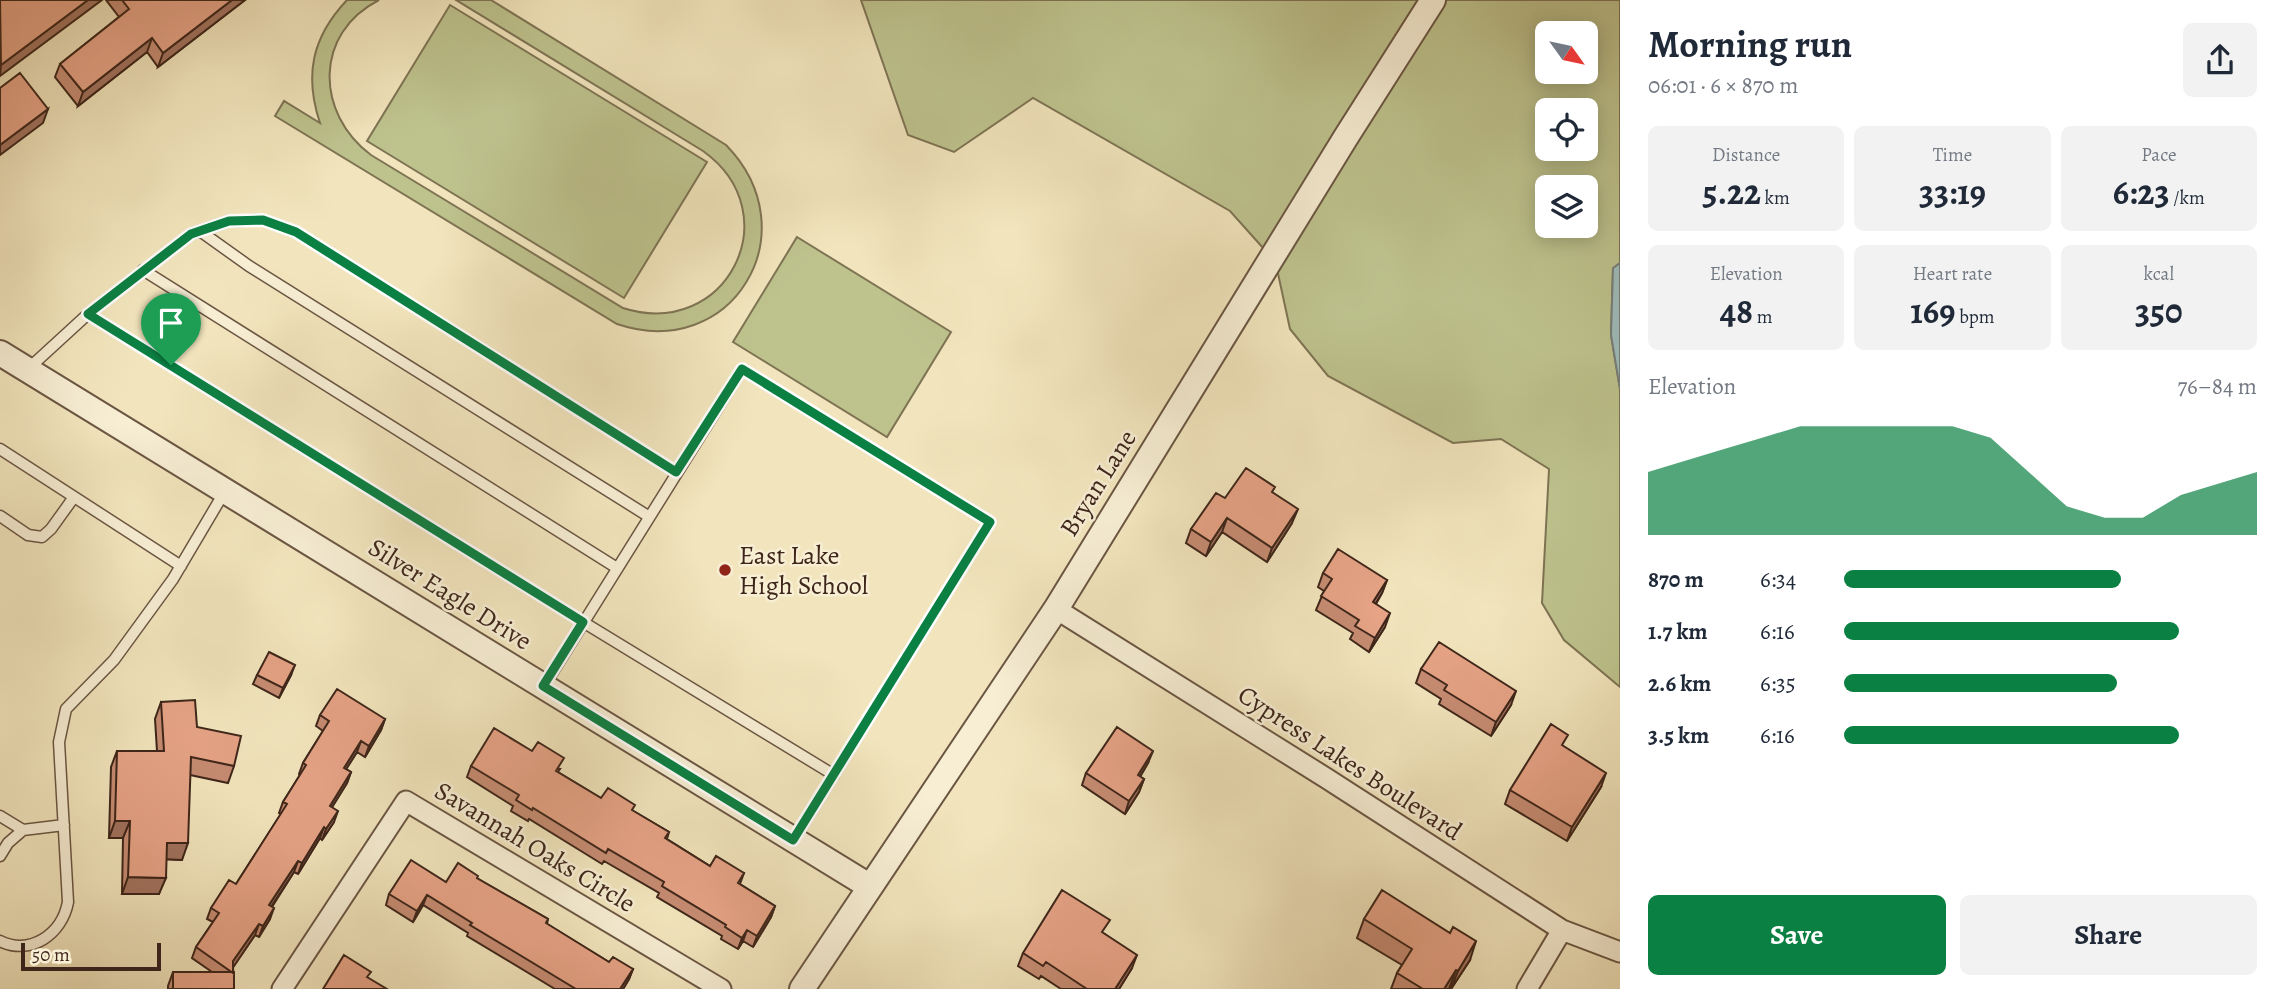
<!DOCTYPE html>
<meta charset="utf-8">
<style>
body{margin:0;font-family:Alegreya,serif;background:#f2f2f3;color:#1f2937;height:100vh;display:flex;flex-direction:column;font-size:26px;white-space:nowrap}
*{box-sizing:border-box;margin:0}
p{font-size:23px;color:#747a83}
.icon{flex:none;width:38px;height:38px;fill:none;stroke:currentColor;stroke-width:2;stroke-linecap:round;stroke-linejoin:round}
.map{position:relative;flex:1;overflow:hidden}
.drawer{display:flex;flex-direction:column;background:#fff;width:665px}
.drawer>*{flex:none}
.needle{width:46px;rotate:123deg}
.controls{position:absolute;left:1535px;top:21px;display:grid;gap:14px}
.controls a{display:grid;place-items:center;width:63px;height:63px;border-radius:10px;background:#fff;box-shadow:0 4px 18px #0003;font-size:35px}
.scale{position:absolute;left:21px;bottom:18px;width:140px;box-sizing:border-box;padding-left:7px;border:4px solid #3e261a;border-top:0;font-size:19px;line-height:24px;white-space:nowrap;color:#3e261a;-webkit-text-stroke:5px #f7eed4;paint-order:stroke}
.pin{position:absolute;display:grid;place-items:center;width:60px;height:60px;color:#fff;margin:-72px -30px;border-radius:50% 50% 50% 0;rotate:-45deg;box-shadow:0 0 7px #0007}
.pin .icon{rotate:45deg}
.round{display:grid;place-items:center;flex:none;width:74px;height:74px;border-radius:10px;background:#f2f2f3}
.overview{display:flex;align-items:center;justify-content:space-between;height:119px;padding:0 28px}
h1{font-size:38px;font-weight:600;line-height:52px}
.stats{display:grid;grid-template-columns:repeat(3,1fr);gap:10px;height:119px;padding:7px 28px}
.stats div{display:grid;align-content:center;border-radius:10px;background:#f2f2f3;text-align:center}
.stats b{font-size:35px;font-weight:600}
.stats small{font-size:19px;font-weight:400}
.stats p{font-size:19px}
.chart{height:196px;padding:14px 28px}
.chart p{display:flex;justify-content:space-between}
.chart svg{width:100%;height:126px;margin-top:7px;fill:#0b8043;opacity:.7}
.button{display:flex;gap:14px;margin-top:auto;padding:14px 28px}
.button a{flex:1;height:80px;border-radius:10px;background:#0b8043;color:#fff;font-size:28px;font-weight:600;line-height:80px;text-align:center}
.button a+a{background:#f2f2f3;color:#1f2937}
ul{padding:0 28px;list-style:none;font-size:23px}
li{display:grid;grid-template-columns:112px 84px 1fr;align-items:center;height:52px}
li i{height:18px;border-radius:9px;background:#0b8043}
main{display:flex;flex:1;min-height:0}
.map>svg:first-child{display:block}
</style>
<main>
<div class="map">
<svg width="1620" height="989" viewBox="0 0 1620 989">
<rect width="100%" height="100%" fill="#f2e5bd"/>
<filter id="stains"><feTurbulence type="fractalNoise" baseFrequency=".00286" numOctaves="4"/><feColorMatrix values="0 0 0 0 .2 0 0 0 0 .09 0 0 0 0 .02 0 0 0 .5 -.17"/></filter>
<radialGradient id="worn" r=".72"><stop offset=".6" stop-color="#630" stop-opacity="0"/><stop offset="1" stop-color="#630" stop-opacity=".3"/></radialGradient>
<path fill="#bec38e" stroke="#7e7454" stroke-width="2" fill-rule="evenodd" d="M347,0h32c-65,33 -64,113 -8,155l252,153c103,33 168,-94 80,-157l-247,-151h35l235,145c85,87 6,218 -109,179l-342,-208 9,-15 36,22c-16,-48 -8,-86 27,-123z
M861,0h559l-156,249 -34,-38 -197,-113 -79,54 -46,-17z
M1446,0h174v263l-7,6 -2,66 9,54v298l-56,-47 -22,-37 7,-134 -48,-30 -48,4 -125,-67 -38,-47 -13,-60zM1547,33h39v39h-39zM1547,110h39v39h-39zM1547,187h39v39h-39z
M450,5l257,157 -83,136 -257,-157z
M797,237l154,95 -64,105 -154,-95z"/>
<path fill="#9fbcbb" stroke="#78807b" stroke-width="2" d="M1620,263v126l-9,-54 2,-67z"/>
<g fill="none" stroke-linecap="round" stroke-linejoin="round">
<defs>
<path id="service" d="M200,231l49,35 399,250
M143,270l474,298
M88,314l495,308 251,153
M28,369l60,-55 103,-80 38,-13 34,-1 33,12 380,240
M0,449l181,117
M0,516l28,19 14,2 9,-8 23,-32
M544,686l198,-317 248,153 -196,317
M0,816l23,14 41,-5
M0,856l8,-13 15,-13
M0,941c31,15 62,-7 68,-39l-9,-160 7,-33 48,-49 59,-81 52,-88"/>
<path id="minor" d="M1056,609l270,169 236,152 58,22
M282,989l124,-188 315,188
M1527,989l35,-59"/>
<path id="tertiary" d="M0,353l869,533
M802,989l254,-380 290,-472 87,-137"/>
</defs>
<use href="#service" stroke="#6b5643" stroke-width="13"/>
<use href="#minor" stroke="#6b5643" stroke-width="23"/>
<use href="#tertiary" stroke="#6b5643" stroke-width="28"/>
<use href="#service" stroke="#f7eed4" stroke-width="10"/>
<use href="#minor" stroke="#f7eed4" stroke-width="19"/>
<use href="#tertiary" stroke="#f7eed4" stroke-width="24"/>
</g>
<path fill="#c68c73" stroke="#3e261a" stroke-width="2" d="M106,0h139l-87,67 -11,-15 -69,54 -23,-29 5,-13 59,-47z
M1273,493l19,30 -25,39 -45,-30 -16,24 -20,-13 5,-14 34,-31z
M1323,573l64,7 -5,13 -6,11 9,23 -16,25 -19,-13 3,-6 -37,-23 8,-19 -6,-4z
M1421,669l90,36 -20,31 -52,-32 2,-5 -25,-16z
M257,675h34l-12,23 -26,-14z
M161,702l36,25 37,39 -6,17 -38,-8 -8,85 -16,-1 -7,35h-37l1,-56h-14l2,-71 6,-16h40l-2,-32z
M320,715l65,4 -4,11 -16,27 -8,-5 -11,17 5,3 -4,11 -15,24 2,15 -12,18 -2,-2 -22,36 -4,-2 -22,35 -2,12 -11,18 -4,-2 -22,32 1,22h-66v-3l5,-14h39l-20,-14 4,-11 17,-25 -6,-3 4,-11 25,-24 45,-70 -2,-1 4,-11 17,-27 -1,-1 4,-11 20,-32 -7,-5z
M1148,763l-8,14 4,2 -5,13 -14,22 -43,-29 4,-12z
M471,766l89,3 -2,3 43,26 32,13 36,21 -2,7 43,27 34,7 -4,11 35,22 -4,11 -18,30 -10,-6 -5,8 -17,-10 1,-3 -65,-39 2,-4 -55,-32 -2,3 -73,-45 -1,2 -17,-10 2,-5 -46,-29z
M1601,787l-34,54 -62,-37 5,-14z
M478,879l70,40 -1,5 62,38 24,7 -4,10 -6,10h-68l-88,-53 1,-3 -45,-28 -10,17 -27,-17 3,-11 57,-12z
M1364,919l106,41 -19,29 -1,-1 -1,1h-58l6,-16 5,-8 -45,-27z
M1105,934l27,34 -13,21h-58l-20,-13 -2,3 -21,-13 5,-13z"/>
<path fill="#a1725e" stroke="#3e261a" stroke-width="2" d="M88,0h14l-102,76 1,-11z
M232,0h13l-87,67 5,-14z
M152,38l-5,14 -69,54 5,-14z
M48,109l-5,14 -43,32v-10z
M1298,509l-6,14 -25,39 5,-14z
M1227,518l-5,14 -16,24 5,-14z
M1387,580l-5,13 -14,23 5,-14z
M1390,613l-5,14 -16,25 6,-14z
M295,665l-4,10 -12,23 4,-10z
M1516,691l-5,14 -20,31 5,-14z
M385,719l-4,11 -16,27 4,-11z
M361,741l-4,11 -17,27 4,-11z
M1153,751l-5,12 -15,25 5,-13z
M351,772l-4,11 -21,34 4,-11z
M1606,773l-5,14 -34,54 5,-14z
M1144,779l-5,13 -14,22 4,-13z
M338,811l-4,11 -12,18 4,-11z
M115,821h15l-7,17h-14z
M324,827l-4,11 -22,36 4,-11z
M167,843h21l-6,17 -22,-1z
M298,861l-4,11 -29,44 4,-11z
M128,877l38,1 -7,16h-37z
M427,895l-4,10 -10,17 4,-11z
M775,906l-4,11 -18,30 4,-11z
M274,908l-4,11 -11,18 4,-11z
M259,924l-4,11 -25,37 3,-11z
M747,930l-4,11 -5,8 4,-11z
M1476,941l-6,19 -19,29 7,-18z
M1137,955l-5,13 -13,21h-4z
M633,969l-4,10 -6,10h-3z
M1456,970l-7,19h-5z"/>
<path fill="#e6a386" stroke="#3e261a" stroke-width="2" d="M0,0h88l-87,65z
M122,0h110l-69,53 -11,-15 -69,54 -23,-28 69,-55z
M20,73l28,36 -48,36v-57z
M1246,468l29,19 -3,5 26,17 -26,39 -45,-30 -16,24 -20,-13 25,-36 9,5z
M1338,549l49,31 -14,22 17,11 -15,25 -20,-12 4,-6 -38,-24 11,-17 -9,-6z
M1439,642l77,49 -20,31 -52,-32 3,-5 -26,-16z
M269,652l26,13 -12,23 -26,-13z
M337,689l48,30 -16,27 -8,-5 -17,27 7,4 -21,34 8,5 -12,18 -2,-2 -22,36 -4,-2 -29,44 5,3 -11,18 -4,-2 -26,37v12l-37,-26 23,-34 -8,-5 18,-28 7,4 51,-80 -4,-2 23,-37 -3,-2 26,-42 -9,-6z
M195,700l2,27 44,9 -7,30 -43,-9 -3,86h-21l-1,35 -38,-1 2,-56h-15l2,-70h47l-3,-49z
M1551,724l17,11 -6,10 44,28 -34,54 -62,-37z
M1117,727l36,24 -15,24 6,4 -15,22 -43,-28z
M494,728l38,23 6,-9 26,16 -8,13 45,27 7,-10 27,17 -3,5 37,22 -4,6 45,28 6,-10 28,17 -6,10 37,23 -18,30 -10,-6 -5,8 -17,-11 1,-2 -64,-39 2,-4 -56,-33 -2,4 -73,-45 -1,2 -16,-10 3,-5 -48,-29z
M411,860l35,22 12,-19 20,13 -1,2 71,41 -2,4 63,39 4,-5 20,12 -13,20h-44l-106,-64 2,-2 -45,-28 -10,16 -28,-17z
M1062,890l48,30 -8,12 35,23 -22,34h-28l-41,-27 -3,4 -20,-13z
M1382,890l68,43 3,-6 23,14 -18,30 -2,-1 -12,19h-21l-26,-16 15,-24 -48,-30z
M344,955l27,17 -4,5 20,12h-64z
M173,972h61v17h-61z"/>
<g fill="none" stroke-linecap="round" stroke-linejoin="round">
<defs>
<path id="route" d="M263,220l33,12 380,240 66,-103 248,153 -197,318 -250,-154 40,-64 -495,-308 103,-80 38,-13z"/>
</defs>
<use href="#route" stroke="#fff" stroke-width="14"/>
<use href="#route" stroke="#0b8043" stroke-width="9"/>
</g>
<circle fill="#8f2418" stroke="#f7eed4" stroke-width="2.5" cx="725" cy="570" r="7"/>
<g text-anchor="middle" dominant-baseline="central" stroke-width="5" stroke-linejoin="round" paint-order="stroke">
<g font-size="26" fill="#3e261a" stroke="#f7eed4">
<text transform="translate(1098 483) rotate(-58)">Bryan Lane</text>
<text transform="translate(450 594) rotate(32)">Silver Eagle Drive</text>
<text transform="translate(1350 763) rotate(33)">Cypress Lakes Boulevard</text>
<text transform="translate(535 847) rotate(31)">Savannah Oaks Circle</text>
</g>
<g font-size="26" fill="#3e261a" stroke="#f7eed4" text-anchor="start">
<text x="739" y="555">East Lake<tspan x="739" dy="30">High School</tspan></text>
</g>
</g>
<rect width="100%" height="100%" filter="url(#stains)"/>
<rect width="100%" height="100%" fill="url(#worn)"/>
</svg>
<div class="controls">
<a><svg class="needle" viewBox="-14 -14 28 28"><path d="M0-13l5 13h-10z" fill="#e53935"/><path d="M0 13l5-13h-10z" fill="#747a83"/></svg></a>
<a><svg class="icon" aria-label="locate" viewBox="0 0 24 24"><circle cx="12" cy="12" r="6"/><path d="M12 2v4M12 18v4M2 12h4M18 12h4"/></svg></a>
<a><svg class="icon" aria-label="layers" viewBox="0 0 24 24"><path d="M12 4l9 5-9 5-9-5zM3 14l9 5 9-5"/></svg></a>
</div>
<div class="scale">50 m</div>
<div class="pin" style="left:171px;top:365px;background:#1e9e55"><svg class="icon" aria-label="arrive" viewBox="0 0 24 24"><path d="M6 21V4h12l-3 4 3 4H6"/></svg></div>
</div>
<section class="drawer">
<div class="overview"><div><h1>Morning run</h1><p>06:01 · 6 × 870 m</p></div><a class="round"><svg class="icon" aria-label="share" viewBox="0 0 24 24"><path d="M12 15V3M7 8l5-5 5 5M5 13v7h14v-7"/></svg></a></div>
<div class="stats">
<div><p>Distance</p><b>5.22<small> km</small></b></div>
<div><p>Time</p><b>33:19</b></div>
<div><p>Pace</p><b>6:23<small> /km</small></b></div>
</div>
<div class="stats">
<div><p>Elevation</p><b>48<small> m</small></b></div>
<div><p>Heart rate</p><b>169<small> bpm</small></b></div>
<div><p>kcal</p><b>350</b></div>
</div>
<div class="chart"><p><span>Elevation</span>76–84 m</p>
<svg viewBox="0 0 160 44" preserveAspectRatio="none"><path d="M0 44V22L10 18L20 14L30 10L40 6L50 6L60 6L70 6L80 6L90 10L100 22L110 34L120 38L130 38L140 30L150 26L160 22V44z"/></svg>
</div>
<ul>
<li><b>870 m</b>6:34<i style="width:67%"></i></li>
<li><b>1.7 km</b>6:16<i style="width:81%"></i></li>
<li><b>2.6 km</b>6:35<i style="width:66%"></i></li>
<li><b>3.5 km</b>6:16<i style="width:81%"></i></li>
</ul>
<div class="button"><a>Save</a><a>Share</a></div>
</section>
</main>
